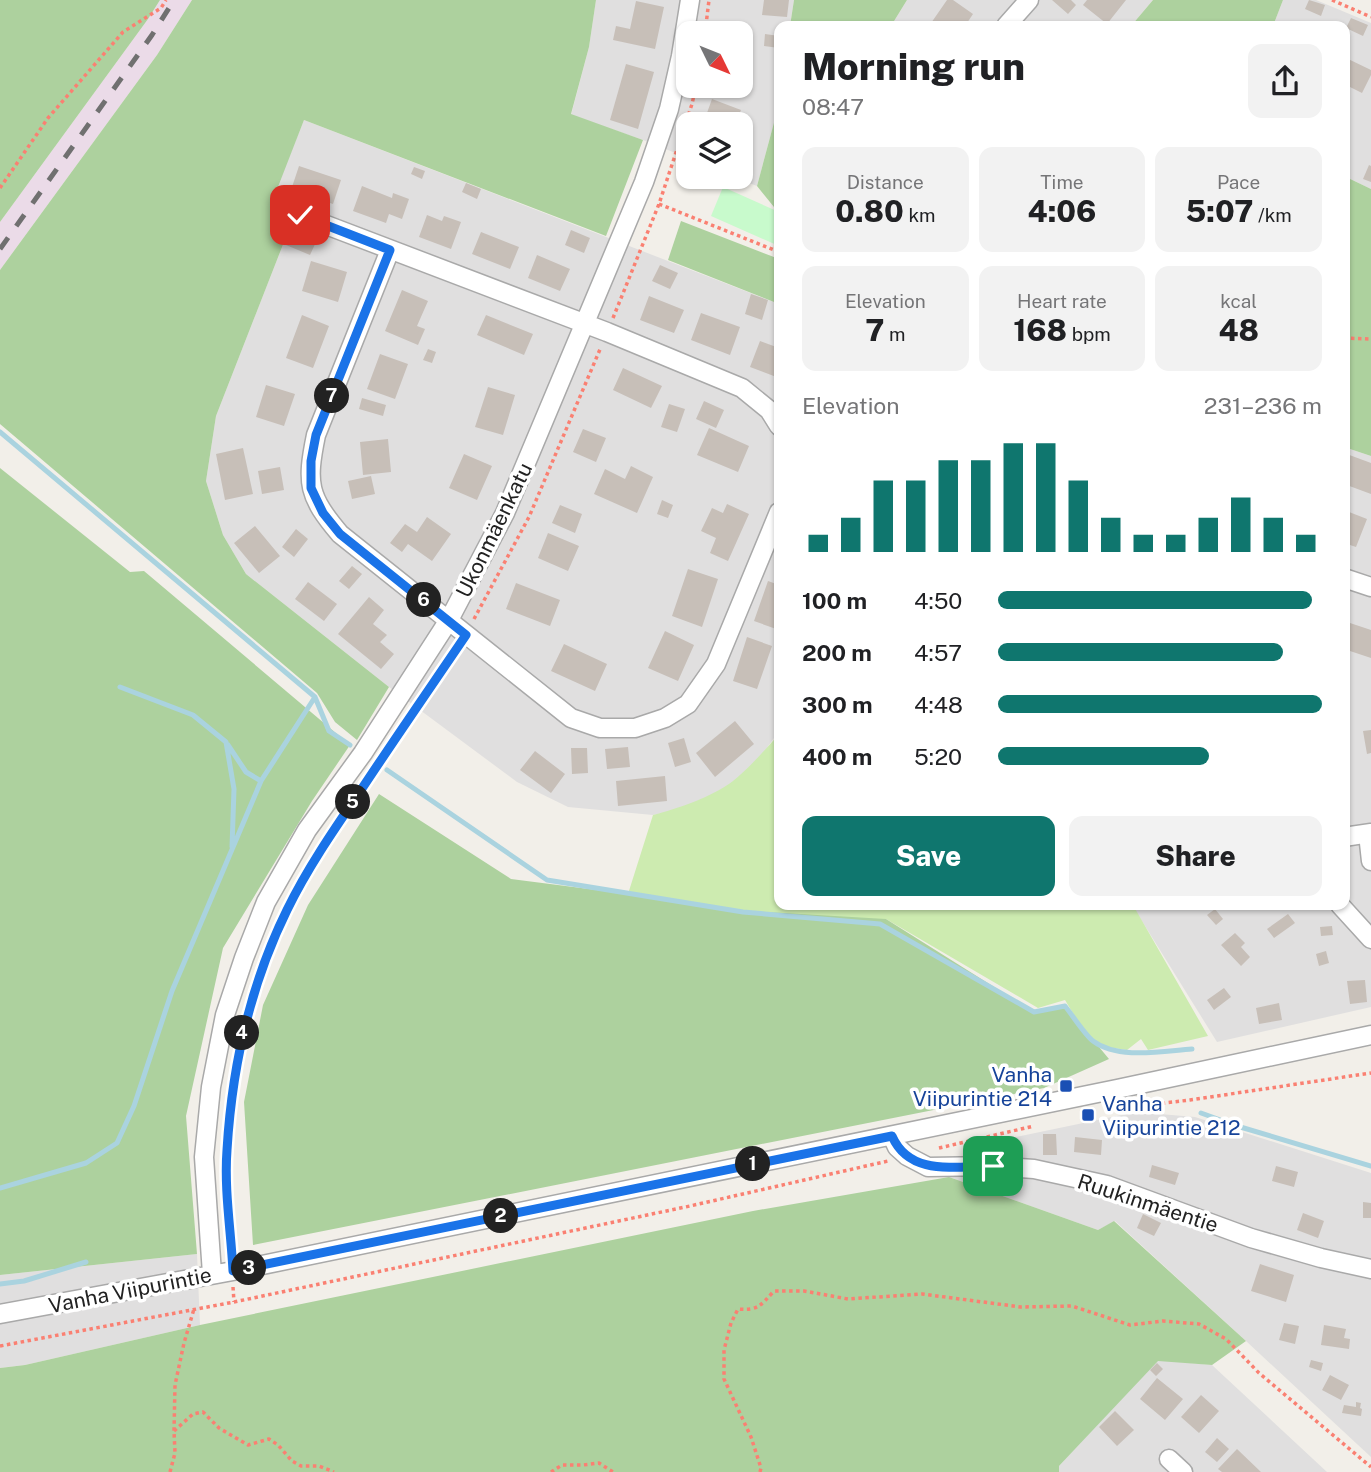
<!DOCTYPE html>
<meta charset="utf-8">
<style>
body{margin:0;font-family:"Public Sans",sans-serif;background:#f2f2f2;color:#202124;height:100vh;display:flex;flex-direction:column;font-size:26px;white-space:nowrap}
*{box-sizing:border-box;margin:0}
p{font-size:23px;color:#757577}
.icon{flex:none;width:38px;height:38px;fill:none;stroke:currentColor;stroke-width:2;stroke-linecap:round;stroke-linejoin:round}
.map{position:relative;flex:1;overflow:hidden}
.details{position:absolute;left:774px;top:21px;width:576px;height:889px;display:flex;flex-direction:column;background:#fff;border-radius:14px;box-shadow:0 2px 5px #0004}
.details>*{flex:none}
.needle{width:46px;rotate:133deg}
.buttons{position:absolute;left:676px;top:21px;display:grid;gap:14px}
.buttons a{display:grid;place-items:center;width:77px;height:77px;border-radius:14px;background:#fff;box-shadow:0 2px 5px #0004;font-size:35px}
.pin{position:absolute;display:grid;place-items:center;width:60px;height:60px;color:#fff;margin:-30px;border-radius:14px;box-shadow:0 4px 10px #0006}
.km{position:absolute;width:35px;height:35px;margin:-18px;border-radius:50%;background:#222;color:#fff;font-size:19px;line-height:35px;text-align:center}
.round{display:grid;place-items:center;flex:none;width:74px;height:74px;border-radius:14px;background:#f2f2f2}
.headline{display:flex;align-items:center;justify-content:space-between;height:119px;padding:0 28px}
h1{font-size:38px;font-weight:800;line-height:52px}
.metrics{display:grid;grid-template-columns:repeat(3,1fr);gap:10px;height:119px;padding:7px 28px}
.metrics div{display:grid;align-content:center;border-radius:14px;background:#f2f2f2;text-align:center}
.metrics b{font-size:30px;font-weight:800}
.metrics small{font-size:19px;font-weight:400}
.metrics p{font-size:19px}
.chart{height:196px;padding:14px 28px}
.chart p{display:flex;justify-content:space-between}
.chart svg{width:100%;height:126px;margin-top:7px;stroke:#0f766e;stroke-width:6}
.button{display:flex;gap:14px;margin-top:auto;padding:14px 28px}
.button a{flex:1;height:80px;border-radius:14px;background:#0f766e;color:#fff;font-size:28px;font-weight:800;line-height:80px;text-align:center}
.button a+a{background:#f2f2f2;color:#202124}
ul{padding:0 28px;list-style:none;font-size:23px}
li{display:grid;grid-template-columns:112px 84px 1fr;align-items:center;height:52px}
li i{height:18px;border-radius:9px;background:#0f766e}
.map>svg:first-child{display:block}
</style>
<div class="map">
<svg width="1371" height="1472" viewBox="0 0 1371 1472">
<rect width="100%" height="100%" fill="#f2efe9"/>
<path fill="#e0dfdf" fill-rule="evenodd" d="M596,0h198l-4,26h-11v78l-22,82 -24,-9h7v-53h-52v34l-45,-18 -72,-25 18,-68zM688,33h52v53h-52z
M907,0h246l-22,26h-240z
M1283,0h33l55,23v166l-27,-13v-150h-71z
M304,120l475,184v427l-25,35 -24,19 -46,24 -31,6 -85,-8 -51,-25 -128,-95 -143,-113 -23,-39 -17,-54 10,-65 84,-215 -25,-9z
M1344,447l27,9v551l-154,35 -85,-137h212z
M1136,1112l59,5 176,56v284l-125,-116 -131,-120 -17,9 -149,-53 28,-32z
M197,1254l3,71 -175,40 -25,3v-93z
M1158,1360l54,5 115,107h-268v-6z"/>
<path fill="#ebdbe8" d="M160,0h32l-35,55 -157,215v-48l148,-203z"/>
<path fill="#cdebb0" d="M779,734v171h354l75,131 -60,14 -7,-11 -14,11 -35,-5 -27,-45 -27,8 -152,-89h-146l-112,-25 25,-79c26,-7 59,-18 80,-34 17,-14 31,-30 46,-47z"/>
<path fill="#add19e" d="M0,0h160l-12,19 -148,203z
M192,0h404l-7,47 -18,67 72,26 -37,96 -302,-116 -28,72 24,9 -84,215 -10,65 17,54 23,39 143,113 -32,53 -22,-18 -18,-29 -317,-269v-154l157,-215z
M794,0h113l-16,26h-101z
M1153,0h130l-10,26h-142z
M779,104v103h-5l-17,-21z
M1344,176l27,13v267l-27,-9z
M681,221l98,38v45l-111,-44z
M0,468l130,104 14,-1 206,174 -38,56 -89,147 -37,168 11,138 -197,21z
M379,794l132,85 117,15 102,16 156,9 148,93 31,-6 44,53 -65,29 -791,157 -9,-143 19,-97 45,-100z
M949,1177l149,53 16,-9 132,120 -34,24 -54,-4 -99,105v6h-1059v-104l25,-3 175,-40 553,-114z"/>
<path fill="#c8facc" d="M723,187l56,25v34l-68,-30z"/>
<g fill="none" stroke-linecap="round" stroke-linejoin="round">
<path stroke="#aad3df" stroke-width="5" d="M0,432l315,265 14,34 21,14
M120,687l73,28 33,27 8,47 -2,58
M228,745l18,27 15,9
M387,770l160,110 196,32 137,12 154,88 31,-6c8,10 20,29 28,35 25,19 70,10 99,8
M1201,1113l36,13 134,40
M0,1188l86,-25 31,-20 17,-37 38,-115 89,-210 54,-84
M0,1284l24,-3 62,-19"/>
</g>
<path fill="#c7bfb8" d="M764,0h25l-2,17 -25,-2z
M947,0h6l20,14 -8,12h-36z
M1052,0h19l5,5 -8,9z
M1087,0h39l-19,24 -24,-19z
M1309,0l16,5 -4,11 -16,-7z
M636,1l28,6 -9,42 -42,-9 3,-14 14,3z
M1351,18l17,7 -5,11 -17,-8z
M725,27l27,5 -7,43 -5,-1v-41h-16z
M765,34l14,2v12l-15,-2z
M1344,57l27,13v5l-9,18 -18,-9z
M626,64l28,8 -16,57 -28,-9z
M712,99l29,11 -6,14h-32z
M1369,165l2,1v16l-8,-3z
M299,166l42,14 -8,24 -42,-14z
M414,167l11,4 -3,8 -11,-5z
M466,183l15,6 -4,10 -15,-7z
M362,186l30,12 1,-5 16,6 -7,20 -13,-5 -3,9 -33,-12z
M427,215l15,6 2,-5 17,6 -10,27 -32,-12z
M571,230l19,8 -6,15 -19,-8z
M292,232l24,10 -6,13 -24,-10z
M481,232l38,15 -9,22 -38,-15z
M537,255l33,14 -10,22 -32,-13z
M311,261l36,11 -9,30 -36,-11z
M660,265l18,8 -8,16 -18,-8z
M402,290l26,11 -11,25 8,3 -7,16 -33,-14z
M751,294l17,6 -6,20 -17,-6z
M649,296l35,14 -10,23 -34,-13z
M701,313l39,14 -10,28 -39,-15z
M302,315l27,11 -16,42 -27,-10z
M486,315l47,19 -9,21 -47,-20z
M760,341l19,7v30l-29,-11z
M428,349l8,3 -4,11 -9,-3z
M380,354l28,10 -13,35 -28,-10z
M623,368l39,18 -11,22 -38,-18z
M266,385l29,9 -11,32 -28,-9z
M488,387l27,8 -12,40 -28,-8z
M362,398l24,7 -3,11 -24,-7z
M704,401l20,9 -8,18 -20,-9z
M669,404l16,5 -8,23 -16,-5z
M709,428l40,18 -11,26 -41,-17z
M583,429l23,9 -10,24 -23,-10z
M388,439l3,33 -28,3 -3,-33z
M243,448l10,46 -28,6 -9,-46z
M1344,453l27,10v31l-27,-10z
M464,454l28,12 -15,34 -28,-12z
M631,466l22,11 -16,36 -43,-19 11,-25 20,10z
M280,467l4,23 -22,4 -4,-23z
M371,476l4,18 -23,5 -4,-18z
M662,500l11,5 -5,13 -11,-4z
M727,504l22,10 -21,47 -18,-8 6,-15 -15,-7 11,-23 11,5z
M560,505l22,9 -7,19 -23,-10z
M1344,510l23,9 -11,28 -12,-4z
M427,517l24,17 -19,27 -24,-17 -6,8 -12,-9 15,-19 12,8z
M255,526l25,30 -21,17 -25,-30z
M296,529l12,10 -14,18 -12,-10z
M548,533l31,13 -11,25 -30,-13z
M352,566l10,8 -13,15 -10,-8z
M688,569l30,10 -16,48 -30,-11z
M768,581l11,4v45l-25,-9z
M308,582l29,22 -13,17 -29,-22z
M516,583l44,17 -10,26 -44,-17z
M369,597l15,13 -11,14 14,11 -7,7 14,12 -13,15 -43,-35z
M1344,621l27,9v28l-27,-9z
M665,631l29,14 -16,36 -30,-13z
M747,637l25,9 -15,43 -24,-8z
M564,644l43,20 -12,27 -44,-20z
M735,721l19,23 -39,33 -19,-24z
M1371,730v23l-4,1 -4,-23z
M684,738l7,24 -16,5 -7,-24z
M628,747l2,20 -23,2 -2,-20z
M571,748h16l1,25 -16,1z
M535,751l30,23 -14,19 -31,-23z
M665,776l2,25 -49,5 -2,-25z
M1215,909l8,10 -7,6 -9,-10z
M1288,914l7,9 -21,15 -7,-9z
M1332,926l1,9 -12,1 -1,-9z
M1235,933l10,10 -4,4 9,10 -9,9 -20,-21z
M1326,951l3,12 -10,3 -3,-12z
M1365,980l2,22 -17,2 -3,-23z
M1224,988l7,9 -17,13 -7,-10z
M1279,1003l3,17 -23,4 -3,-16z
M1043,1134h13l1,21h-14z
M1075,1137l27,3 -1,15 -27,-3z
M1152,1165l27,8 -4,12 -26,-8z
M1276,1166l22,6 -4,15 -22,-6z
M1363,1202l8,1v15h-8z
M1303,1213l21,8 -6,17 -21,-8z
M1143,1214l18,9 -7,13 -17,-8z
M1260,1264l34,11 -8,27 -35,-11z
M1284,1323l15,3 -4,18 -16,-4z
M1324,1325l22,4 -2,9 6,1 -1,10 -28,-4z
M1311,1360l12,3 -2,8 -12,-4z
M1157,1363l6,6 -7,7 -6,-6z
M1330,1375l19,10 -8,15 -19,-10z
M1157,1378l26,21 -18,21 -25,-21z
M1201,1395l18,16 -20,22 -18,-16z
M1356,1402l5,1 -1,5 2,1 -1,7 -19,-3 2,-8 12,2z
M1115,1411l19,19 -17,16 -18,-19z
M1217,1438l12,11 -12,13 -12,-10z
M1237,1449l24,23h-39l-4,-3z"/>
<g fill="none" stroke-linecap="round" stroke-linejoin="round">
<defs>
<path id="minor" d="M1006,26l23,-26
M300,215l307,117 135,56 27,22 10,16
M390,250l-74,185c-10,49 -8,61 24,99l231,184 29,10h35l30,-10 23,-14 28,-40 63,-152
M1344,578l27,9
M1368,834l3,27
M1344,837l27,-4
M1340,905l31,34
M892,1136l5,11 10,9 21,11 65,-1 41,3 73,16 144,53 70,20 50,11
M212,1274l-8,-117 7,-70 14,-72 19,-57 22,-56 41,-72 56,-77 86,-133 56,-107 139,-331 25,-73 12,-53 9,-56
M0,1314l233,-43 884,-182 254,-54
M1169,1459l14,13"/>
</defs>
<use href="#minor" stroke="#a9a9a9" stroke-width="21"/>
<path stroke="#fa8072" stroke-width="3.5" stroke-dasharray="3.5 3.5" stroke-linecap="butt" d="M1332,0l39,17
M705,33l4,-33
M0,188l48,-70 75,-86 38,-24 5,-8
M659,204l120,48
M613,318l46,-114 33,-100 4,-18
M1344,338l27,1
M474,619l55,-102 72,-170
M382,759l76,-112
M1113,1109l77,-9 181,-27
M939,1148l95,-22
M232,1255l-6,-64v-40l8,-67 8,-50 19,-62 26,-61 31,-57 59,-88
M233,1287l1,15
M0,1346l234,-44 456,-96 198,-45
M174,1431l19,-17 10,-2 16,16 29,17 21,-6 9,6 14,16 9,5h18l15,6
M170,1472l5,-19 -1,-22 1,-46 9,-42 10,-34
M551,1472l11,-7h21l16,-2 14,9
M760,1472l1,-4 -10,-31 -27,-58v-29l7,-27 7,-14c20,2 23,-4 36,-18h30l44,8 74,-5 99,13 51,-1 58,19 33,-4 36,3 27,15 33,34 112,94"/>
<use href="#minor" stroke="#fff" stroke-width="18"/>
<path stroke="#707070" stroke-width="5" stroke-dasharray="14 14" stroke-linecap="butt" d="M0,249l152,-214 22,-35"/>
</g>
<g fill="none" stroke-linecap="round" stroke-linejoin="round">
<defs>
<path id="route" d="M300,215l90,35 -74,185 -5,26v27l12,25 17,21 126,101c-36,53 -72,105 -107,158 -26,38 -52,76 -72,117 -37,75 -55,157 -60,240 -3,40 4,81 6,121l659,-135c18,41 64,30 101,30"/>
</defs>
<use href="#route" stroke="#fff" stroke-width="14"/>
<use href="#route" stroke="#1a73e8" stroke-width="9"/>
</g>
<g fill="#1a4fb4" stroke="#fff" stroke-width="2.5">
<rect x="1059" y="1079" width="14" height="14" rx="3.5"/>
<rect x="1081" y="1108" width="14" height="14" rx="3.5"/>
</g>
<g text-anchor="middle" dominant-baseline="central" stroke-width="7" stroke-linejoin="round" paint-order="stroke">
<g font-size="21" fill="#222" stroke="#fff">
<text transform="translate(494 530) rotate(-64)">Ukonmäenkatu</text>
<text transform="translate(1148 1203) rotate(18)">Ruukinmäentie</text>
<text transform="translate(130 1290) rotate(-11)">Vanha Viipurintie</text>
</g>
<g font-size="21" fill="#164399" stroke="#fff" text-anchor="end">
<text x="1052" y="1074">Vanha<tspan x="1052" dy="24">Viipurintie 214</tspan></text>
<text x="1102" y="1103" text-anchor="start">Vanha<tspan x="1102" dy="24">Viipurintie 212</tspan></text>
</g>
</g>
</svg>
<div class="buttons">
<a><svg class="needle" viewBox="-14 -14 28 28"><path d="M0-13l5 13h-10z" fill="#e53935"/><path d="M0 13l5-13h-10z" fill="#757577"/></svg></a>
<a><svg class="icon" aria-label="layers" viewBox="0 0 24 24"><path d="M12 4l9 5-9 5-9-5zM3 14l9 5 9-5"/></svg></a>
</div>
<div class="pin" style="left:993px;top:1166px;background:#1e9e55"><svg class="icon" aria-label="arrive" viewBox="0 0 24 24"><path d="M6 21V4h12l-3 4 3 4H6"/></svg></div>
<div class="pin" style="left:300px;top:215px;background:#d93025"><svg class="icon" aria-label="check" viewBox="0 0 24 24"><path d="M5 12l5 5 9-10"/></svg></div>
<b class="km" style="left:753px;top:1164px">1</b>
<b class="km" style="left:501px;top:1216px">2</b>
<b class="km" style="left:249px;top:1268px">3</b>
<b class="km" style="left:242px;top:1033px">4</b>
<b class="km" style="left:353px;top:802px">5</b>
<b class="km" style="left:424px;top:600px">6</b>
<b class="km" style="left:332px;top:396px">7</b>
<section class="details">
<div class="headline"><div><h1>Morning run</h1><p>08:47</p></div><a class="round"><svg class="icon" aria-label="share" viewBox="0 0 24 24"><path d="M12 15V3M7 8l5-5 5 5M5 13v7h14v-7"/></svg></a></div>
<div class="metrics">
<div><p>Distance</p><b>0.80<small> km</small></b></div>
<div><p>Time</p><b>4:06</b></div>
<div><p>Pace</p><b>5:07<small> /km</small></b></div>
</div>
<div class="metrics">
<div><p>Elevation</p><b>7<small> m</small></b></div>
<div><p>Heart rate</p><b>168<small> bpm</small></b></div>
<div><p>kcal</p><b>48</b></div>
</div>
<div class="chart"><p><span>Elevation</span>231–236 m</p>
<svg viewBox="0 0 160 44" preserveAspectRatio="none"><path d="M5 44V38M15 44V32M25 44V19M35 44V19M45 44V12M55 44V12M65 44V6M75 44V6M85 44V19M95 44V32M105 44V38M115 44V38M125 44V32M135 44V25M145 44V32M155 44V38"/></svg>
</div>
<ul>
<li><b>100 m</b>4:50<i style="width:97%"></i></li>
<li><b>200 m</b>4:57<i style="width:88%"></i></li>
<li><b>300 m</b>4:48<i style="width:100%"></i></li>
<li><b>400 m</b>5:20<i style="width:65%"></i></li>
</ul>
<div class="button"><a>Save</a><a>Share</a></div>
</section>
</div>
